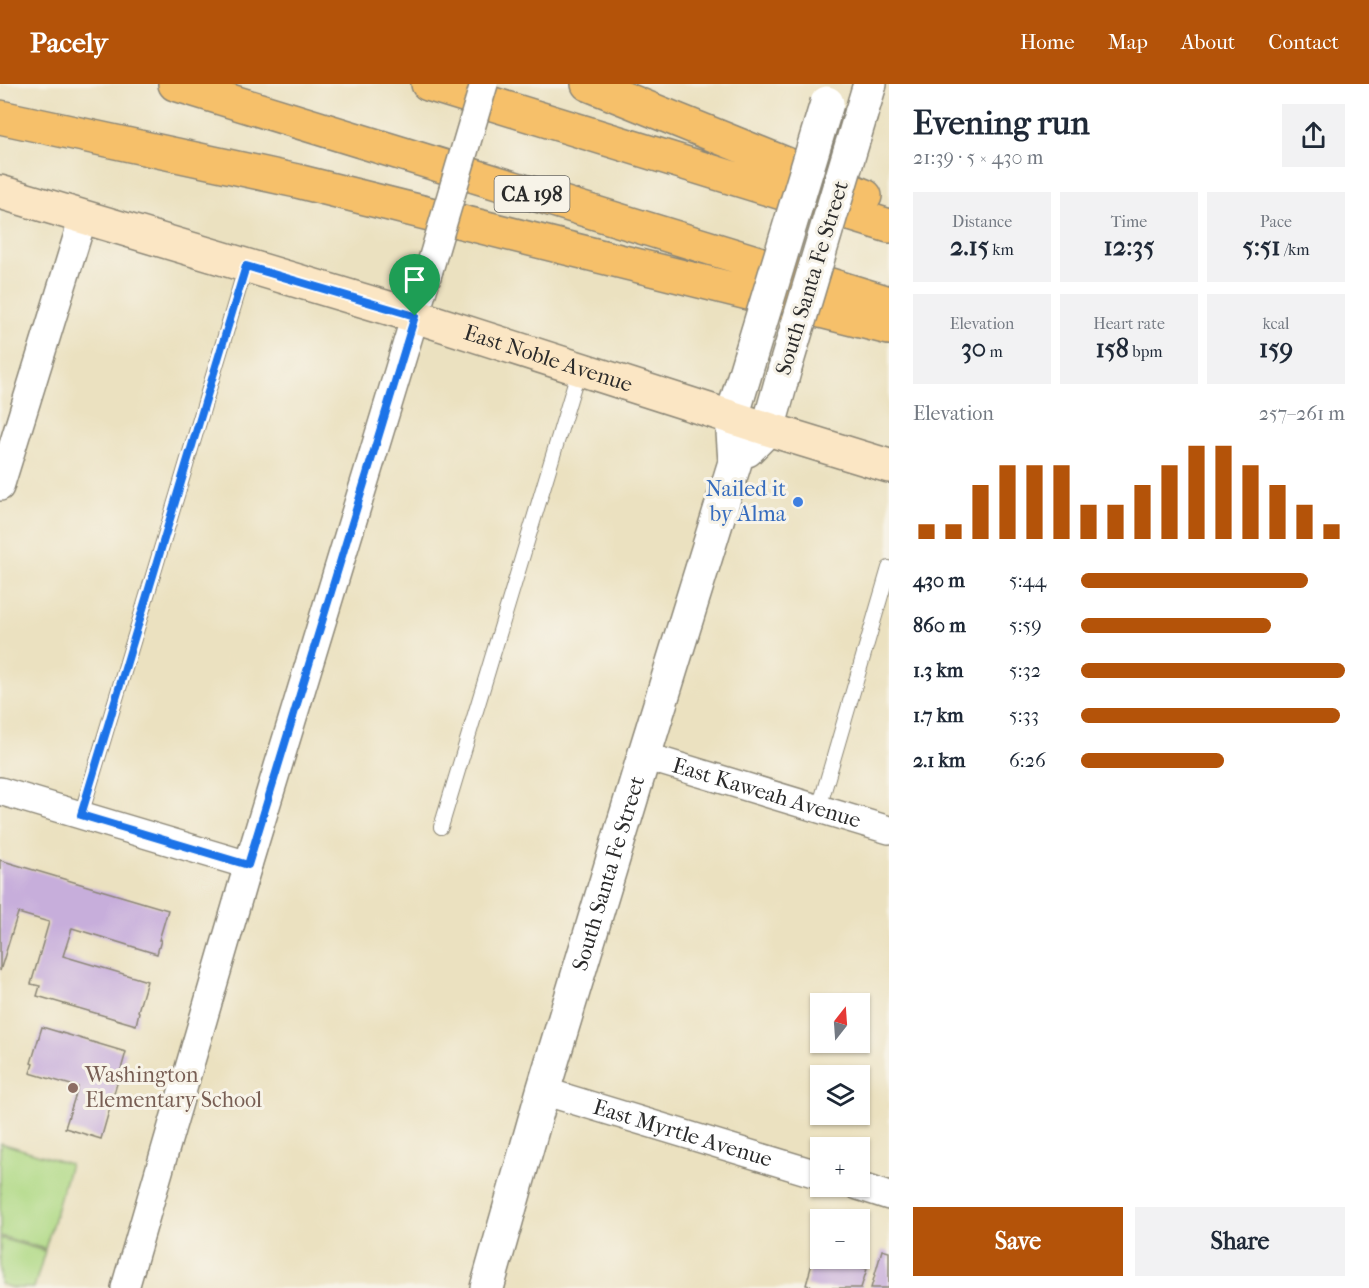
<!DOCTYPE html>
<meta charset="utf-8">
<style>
body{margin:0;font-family:"IM FELL French Canon",serif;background:#f2f2f3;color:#1f2937;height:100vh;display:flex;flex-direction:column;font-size:22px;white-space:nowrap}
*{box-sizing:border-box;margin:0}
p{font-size:20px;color:#747a83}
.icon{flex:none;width:33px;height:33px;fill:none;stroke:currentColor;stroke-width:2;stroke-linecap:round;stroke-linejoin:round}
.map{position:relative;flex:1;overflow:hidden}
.sheet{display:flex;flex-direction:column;background:#fff;width:480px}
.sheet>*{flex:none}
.needle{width:39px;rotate:17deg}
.fabs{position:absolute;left:810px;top:909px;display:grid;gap:12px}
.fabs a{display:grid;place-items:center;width:60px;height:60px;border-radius:0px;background:#fff;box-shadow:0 2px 4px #0004;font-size:30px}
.pin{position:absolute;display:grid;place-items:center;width:51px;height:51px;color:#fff;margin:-62px -26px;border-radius:50% 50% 50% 0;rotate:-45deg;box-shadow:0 0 6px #0007}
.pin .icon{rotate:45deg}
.round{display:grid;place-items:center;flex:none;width:63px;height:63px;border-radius:0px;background:#f2f2f3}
.head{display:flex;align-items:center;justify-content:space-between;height:102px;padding:0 24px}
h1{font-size:33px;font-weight:700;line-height:45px}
.figures{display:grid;grid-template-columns:repeat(3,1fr);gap:9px;height:102px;padding:6px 24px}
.figures div{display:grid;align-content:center;border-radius:0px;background:#f2f2f3;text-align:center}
.figures b{font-size:26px;font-weight:700}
.figures small{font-size:16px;font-weight:400}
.figures p{font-size:16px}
.chart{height:168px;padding:12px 24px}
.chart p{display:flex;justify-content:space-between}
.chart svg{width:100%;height:108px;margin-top:6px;stroke:#b45309;stroke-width:6}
.primary-button{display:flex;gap:12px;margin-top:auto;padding:12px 24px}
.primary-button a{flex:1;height:69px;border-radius:0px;background:#b45309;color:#fff;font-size:24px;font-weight:700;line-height:69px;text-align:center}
.primary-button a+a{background:#f2f2f3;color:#1f2937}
ul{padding:0 24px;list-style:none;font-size:20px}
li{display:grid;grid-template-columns:96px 72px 1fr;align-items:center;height:45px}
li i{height:15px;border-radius:8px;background:#b45309}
header{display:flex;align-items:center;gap:36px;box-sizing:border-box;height:84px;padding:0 30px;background:#b45309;color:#fff}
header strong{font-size:28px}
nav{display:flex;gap:33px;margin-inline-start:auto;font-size:21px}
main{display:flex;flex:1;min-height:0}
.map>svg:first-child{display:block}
</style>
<header>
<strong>Pacely</strong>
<nav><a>Home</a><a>Map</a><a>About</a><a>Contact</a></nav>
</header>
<main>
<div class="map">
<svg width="889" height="1204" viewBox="0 0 889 1204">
<rect width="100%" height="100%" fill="#f7f3e8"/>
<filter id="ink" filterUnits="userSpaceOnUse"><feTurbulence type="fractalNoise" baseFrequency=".0167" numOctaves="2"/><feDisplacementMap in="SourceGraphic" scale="12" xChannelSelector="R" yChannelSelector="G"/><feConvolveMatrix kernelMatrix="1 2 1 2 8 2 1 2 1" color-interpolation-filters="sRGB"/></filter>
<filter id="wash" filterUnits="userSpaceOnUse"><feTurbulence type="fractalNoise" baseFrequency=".008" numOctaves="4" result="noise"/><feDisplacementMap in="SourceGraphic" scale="24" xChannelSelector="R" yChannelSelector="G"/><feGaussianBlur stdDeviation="1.35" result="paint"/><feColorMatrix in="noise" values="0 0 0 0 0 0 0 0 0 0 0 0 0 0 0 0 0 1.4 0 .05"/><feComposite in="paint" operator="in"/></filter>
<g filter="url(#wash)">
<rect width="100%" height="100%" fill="#ebe1c0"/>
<path fill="#afd984" stroke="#6d8258" stroke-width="1.5" d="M1,1059l69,21 -25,85 -45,-13v-87z
M0,1154l45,13 -11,37h-22l-12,-4z"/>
<g id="blocks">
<path fill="#c7aedb" d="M0,776l168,50 -9,30h2l-4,14 -85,-26 -9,28 84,25 -9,30 1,1 -3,13 -99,-29 3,-10 -9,-2 18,-62 -31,-9 -18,58z
M42,943l84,25 -25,87 -36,-11 13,-41 -48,-14 3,-9 -2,-1z
M820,1151v23h21l-1,3 27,8 -6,19h-43l-12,-3z
M882,1166l7,2v36h-18z"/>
</g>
</g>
<g filter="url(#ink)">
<use href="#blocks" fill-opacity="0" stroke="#8b8676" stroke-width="1.5"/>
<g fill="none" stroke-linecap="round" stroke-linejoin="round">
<defs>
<path id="service" d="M819,724l70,-240
M81,731l165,-549
M441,743l138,-458"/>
<g id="minor">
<path d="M0,403l83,-269"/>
<path id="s1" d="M644,672l245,74"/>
<path d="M0,707l248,74"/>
<path id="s2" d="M543,1007l277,84"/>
<path d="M858,1102l31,10"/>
<path d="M125,1204l123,-423 181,-595"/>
</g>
<g id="tertiary">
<path d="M861,30l9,-30"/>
<path d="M747,366l21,-21 17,-61"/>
<path id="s3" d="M487,1204l56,-197 101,-335 91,-294 -3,-45 18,-60"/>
</g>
<g id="secondary">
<path id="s4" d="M0,108l415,124 353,113 121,37"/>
</g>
<path id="motorway" d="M175,0l714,219
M428,0l461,142
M588,0l277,112
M0,33l297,64 592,147"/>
</defs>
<use href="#service" stroke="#8b8676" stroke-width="16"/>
<use href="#minor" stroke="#8b8676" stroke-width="30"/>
<use href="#tertiary" stroke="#8b8676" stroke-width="36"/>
<use href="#secondary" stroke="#8b8676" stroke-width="36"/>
<use href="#motorway" stroke="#8b8676" stroke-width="36"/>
<use href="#service" stroke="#fff" stroke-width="14"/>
<use href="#minor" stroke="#fff" stroke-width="27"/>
<use href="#tertiary" stroke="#fff" stroke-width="33"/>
<use href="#secondary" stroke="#fbe6c4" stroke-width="33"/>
<use href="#motorway" stroke="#f6c06b" stroke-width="33"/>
<defs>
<path id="minor-bridge" d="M429,186l55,-186"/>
<path id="tertiary-bridge" d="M750,273l77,-254
M785,284l76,-254"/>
</defs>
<use href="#minor-bridge" stroke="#8b8676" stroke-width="30" stroke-linecap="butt"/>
<use href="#tertiary-bridge" stroke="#8b8676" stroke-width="36" stroke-linecap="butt"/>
<use href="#minor-bridge" stroke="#fff" stroke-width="27"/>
<use href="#tertiary-bridge" stroke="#fff" stroke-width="33"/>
</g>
</g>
<g fill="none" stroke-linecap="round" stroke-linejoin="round" filter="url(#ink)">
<defs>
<path id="route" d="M246,182l169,50 -167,549 -167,-50z"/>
</defs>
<use href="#route" stroke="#fff" stroke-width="12"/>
<use href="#route" stroke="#1a73e8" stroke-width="8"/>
</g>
<circle fill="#3f7fe0" stroke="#f7f3e8" stroke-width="2" cx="798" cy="418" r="6"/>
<circle fill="#8d6e63" stroke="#f7f3e8" stroke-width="2" cx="73" cy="1004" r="6"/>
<g text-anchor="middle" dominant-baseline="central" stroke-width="6" stroke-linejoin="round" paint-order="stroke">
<rect fill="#f7f3e8" stroke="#686764" stroke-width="1.5" x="494.5" y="92" width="75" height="36" rx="4.5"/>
<g font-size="21" font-weight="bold" fill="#2b2b2b">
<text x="532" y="110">CA 198</text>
</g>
<g font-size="22" fill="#2b2b2b" stroke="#f7f3e8">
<text transform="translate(812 194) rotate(-73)">South Santa Fe Street</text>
<text stroke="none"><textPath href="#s4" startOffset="573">East Noble Avenue</textPath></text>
<text stroke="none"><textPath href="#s1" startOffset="128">East Kaweah Avenue</textPath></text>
<text stroke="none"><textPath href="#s3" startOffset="432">South Santa Fe Street</textPath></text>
<text stroke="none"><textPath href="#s2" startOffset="146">East Myrtle Avenue</textPath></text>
</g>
<g font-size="22" fill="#366cbe" stroke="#f7f3e8" text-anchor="end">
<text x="786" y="405">Nailed it<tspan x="786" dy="25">by Alma</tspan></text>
</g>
<g font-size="22" fill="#785e54" stroke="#f7f3e8" text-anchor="start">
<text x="85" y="991">Washington<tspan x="85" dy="25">Elementary School</tspan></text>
</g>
</g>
</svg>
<div class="fabs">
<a><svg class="needle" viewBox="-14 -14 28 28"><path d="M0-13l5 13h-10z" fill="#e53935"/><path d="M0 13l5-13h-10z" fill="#747a83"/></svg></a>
<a><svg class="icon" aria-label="layers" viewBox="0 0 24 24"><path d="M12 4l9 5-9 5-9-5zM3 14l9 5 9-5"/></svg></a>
<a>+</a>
<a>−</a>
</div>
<div class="pin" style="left:415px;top:232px;background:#1e9e55"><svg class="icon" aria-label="arrive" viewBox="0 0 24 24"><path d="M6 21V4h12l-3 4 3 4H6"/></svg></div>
</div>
<section class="sheet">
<div class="head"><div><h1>Evening run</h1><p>21:39 · 5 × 430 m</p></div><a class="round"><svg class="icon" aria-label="share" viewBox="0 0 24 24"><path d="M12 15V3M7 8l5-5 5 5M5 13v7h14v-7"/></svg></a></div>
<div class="figures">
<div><p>Distance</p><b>2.15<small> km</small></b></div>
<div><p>Time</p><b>12:35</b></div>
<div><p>Pace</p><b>5:51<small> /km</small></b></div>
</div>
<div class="figures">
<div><p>Elevation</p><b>30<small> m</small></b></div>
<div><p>Heart rate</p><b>158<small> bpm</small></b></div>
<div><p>kcal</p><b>159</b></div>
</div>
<div class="chart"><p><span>Elevation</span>257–261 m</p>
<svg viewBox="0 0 160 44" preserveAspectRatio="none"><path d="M5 44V38M15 44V38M25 44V22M35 44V14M45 44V14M55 44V14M65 44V30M75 44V30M85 44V22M95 44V14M105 44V6M115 44V6M125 44V14M135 44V22M145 44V30M155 44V38"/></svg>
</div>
<ul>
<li><b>430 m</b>5:44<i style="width:86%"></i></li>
<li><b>860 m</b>5:59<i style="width:72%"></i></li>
<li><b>1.3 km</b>5:32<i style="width:100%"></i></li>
<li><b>1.7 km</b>5:33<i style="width:98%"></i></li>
<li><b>2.1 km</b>6:26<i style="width:54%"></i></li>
</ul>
<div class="primary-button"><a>Save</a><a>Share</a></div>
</section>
</main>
